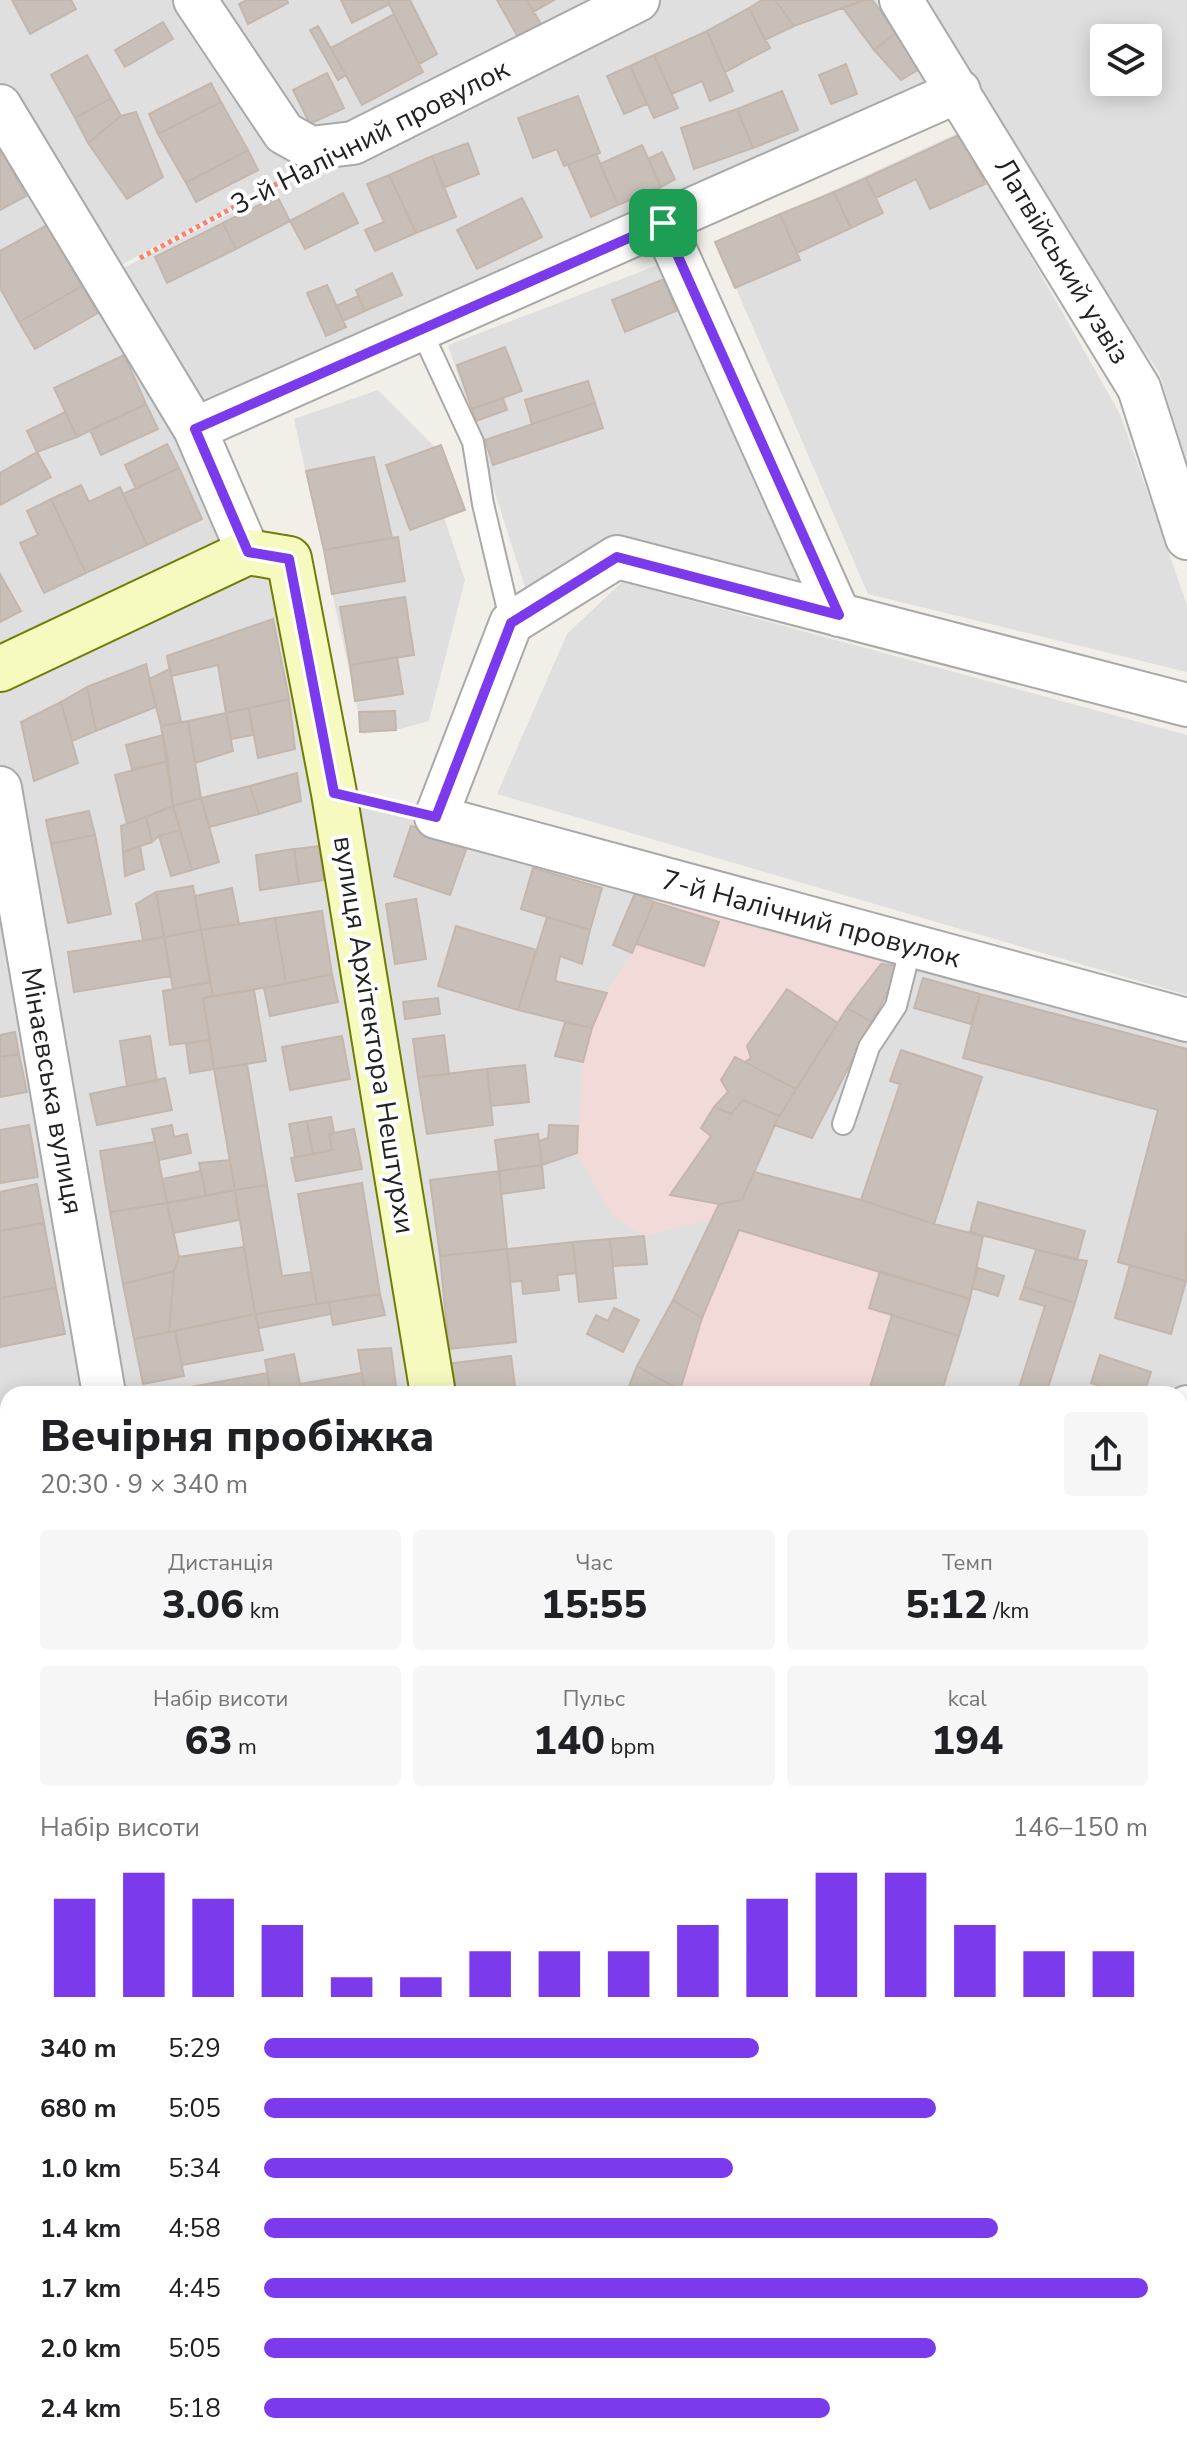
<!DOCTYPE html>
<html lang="uk">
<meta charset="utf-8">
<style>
body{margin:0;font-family:"Nunito Sans",sans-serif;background:#f6f6f6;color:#202124;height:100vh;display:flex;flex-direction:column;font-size:30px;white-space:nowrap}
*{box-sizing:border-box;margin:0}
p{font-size:26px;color:#757577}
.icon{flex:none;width:44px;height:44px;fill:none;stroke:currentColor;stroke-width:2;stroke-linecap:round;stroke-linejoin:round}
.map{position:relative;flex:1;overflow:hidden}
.details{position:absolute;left:0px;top:1386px;width:1188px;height:1068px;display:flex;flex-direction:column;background:#fff;border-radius:24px 24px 0 0;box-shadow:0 4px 20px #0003}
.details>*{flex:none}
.fabs{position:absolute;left:1090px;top:24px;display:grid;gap:16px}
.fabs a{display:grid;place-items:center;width:72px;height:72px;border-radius:8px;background:#fff;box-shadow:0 4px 20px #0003;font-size:40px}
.pin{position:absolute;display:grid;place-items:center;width:68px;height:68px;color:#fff;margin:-34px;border-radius:16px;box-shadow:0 4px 12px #0006}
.round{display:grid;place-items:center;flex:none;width:84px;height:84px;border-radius:8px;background:#f6f6f6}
.summary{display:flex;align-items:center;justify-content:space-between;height:136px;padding:0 40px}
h1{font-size:44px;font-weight:800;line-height:60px}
.figures{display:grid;grid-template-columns:repeat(3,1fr);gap:12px;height:136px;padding:8px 40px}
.figures div{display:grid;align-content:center;border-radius:8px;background:#f6f6f6;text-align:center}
.figures b{font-size:40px;font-weight:800}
.figures small{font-size:22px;font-weight:400}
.figures p{font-size:22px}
.chart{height:224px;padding:16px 40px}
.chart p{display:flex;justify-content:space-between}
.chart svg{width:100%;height:144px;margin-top:8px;stroke:#7c3aed;stroke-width:6}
ul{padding:0 40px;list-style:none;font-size:26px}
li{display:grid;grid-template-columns:128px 96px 1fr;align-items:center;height:60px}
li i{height:20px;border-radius:10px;background:#7c3aed}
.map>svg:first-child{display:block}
</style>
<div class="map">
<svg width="1187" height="2454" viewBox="0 0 1187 2454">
<rect width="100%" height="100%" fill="#f2efe9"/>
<path fill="#e0dfdf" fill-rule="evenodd" d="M0,0h188l94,139 60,9 -240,127 -102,-171z
M197,0h435l-321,146z
M647,0h247l59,90 -757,335 -88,-149z
M904,0h283v465l-28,-93 -197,-282zM1104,38h44v44h-44z
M0,110l244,441 -244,115z
M960,132l160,282 67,191v67l-319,-78 -151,-350z
M658,265l145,320 -194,-40 -84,42 -77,-242z
M378,390l57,57 9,70 21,63 -36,141 -33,9 -33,4 -69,-315z
M288,560l143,834h-423v133l-8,2v-860z
M622,582l565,153v260l-690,-201 70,-160z
M342,801l317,82 -5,19 -22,51 -25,40 -15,35 119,192 -85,174h-188z
M899,942l288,84v357l-7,26v-15h-239l29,-95 13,-63 -49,-12 -73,-24 -107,-28 20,-47 73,-117z
M1187,1426v317l-7,-2v-291z
M8,1587v859h211l-2,8h-217v-852z
M1180,1753l7,2v538l-7,-3z
M241,2446h632l-5,8h-629z
M966,2446h95l-4,8h-56z"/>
<path fill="#f2dad9" d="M659,883l240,59 -52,66 -73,117 -20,46 107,29 73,24 49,12 -13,63 -29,95h-315l85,-174 -67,16 -32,-20 -35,-63 6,-91 9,-34 15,-35 25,-40 22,-51z
M1180,2290l7,3v161h-130l4,-8h119z
M873,2446h93l35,8h-133z"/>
<path fill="#e2e2e2" d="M8,1920v44l-8,-7v-27z"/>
<path fill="#c7bfb8" stroke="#c4b6ab" stroke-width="2" d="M12,0h59l5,9 -46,25z
M247,0h40l1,3 -40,21 -9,-20z
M341,0h46l3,4 -38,19z
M387,0h23l27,54 -18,10z
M497,0h30l19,33 -23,13z
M527,0h27l-21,12z
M762,0h13l19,26 -29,14 -16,-32z
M775,0h89l-70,26z
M864,0h8l25,32 -23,18 -31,-42z
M749,8l21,40 -45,24 -18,-41z
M394,14l29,58 -61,33 -31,-57z
M163,22l10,17 -48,28 -10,-17z
M318,26l28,49 -8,5 -28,-50z
M707,31l26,60 -23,10 -8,-20 -30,13 -18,-39z
M897,32l29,33 -25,15 -27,-30z
M87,55l24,43 -36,20 -24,-43z
M654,55l24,53 -24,10 -24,-52z
M846,64l11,30 -26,10 -12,-29z
M630,66l17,38 -23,10 -17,-38z
M327,73l17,35 -34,16 -17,-34z
M211,83l10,19 -63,32 -9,-20z
M782,91l16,39 -45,18 -16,-39z
M578,96l22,57 -36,13 -7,-17 -24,9 -15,-40z
M111,98l10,18 -33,27 -13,-25z
M221,102l27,48 -62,33 -28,-49z
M737,109l16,39 -59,21 -13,-41z
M136,112l27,65 -36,22 -39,-56 33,-27z
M961,134l24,50 -55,25 -14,-30 -40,19 -10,-20z
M468,143l11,31 -36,14 -11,-32z
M642,145l19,42 -43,18 -18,-41z
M0,147l26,49 -26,14z
M248,150l10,20 -62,32 -10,-19z
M662,152l13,27 -14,8 -13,-28z
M596,154l22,51 -27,12 -23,-52z
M432,156l24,61 -40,16 -27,-58z
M389,175l27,58 -41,18 -10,-21 19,-8 -17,-38z
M866,178l17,35 -32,15 -17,-36z
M834,192l17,36 -54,25 -17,-39z
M343,193l15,30 -53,26 -15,-28z
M277,196l13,25 -54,28 -13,-26z
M522,198l20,39 -65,32 -20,-39z
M780,214l20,46 -65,28 -20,-46z
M223,223l13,26 -69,34 -12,-26z
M47,225l35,61 -63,36 -19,-34v-37z
M392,273l10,22 -37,16 -9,-21z
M664,279l12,32 -51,21 -13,-32z
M327,285l19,42 -20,9 -19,-43z
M82,286l16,27 -63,36 -16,-27z
M358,296l7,15 -22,10 -7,-15z
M505,347l17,44 -50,18 -15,-44z
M124,355l22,49 -69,33 -23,-49z
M588,381l7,22 -63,21 -7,-24z
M503,398l4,12 -31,11 -4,-12z
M595,403l8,25 -110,37 -8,-25z
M146,404l12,25 -57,26 -11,-25z
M65,412l12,25 -40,15 -10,-21z
M167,444l12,24 -43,21 -11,-24z
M441,445l24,65 -55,20 -24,-65z
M37,452l14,25 -51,28v-32z
M374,457l18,81 -68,12 -18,-79z
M179,468l23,51 -55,26 -24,-51z
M81,485l8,17 31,-15 27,58 -61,28 -35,-74z
M51,499l35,74 -42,20 -24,-50 18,-8 -11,-24z
M398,537l7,44 -73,13 -8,-44z
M0,574l21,37 -21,11z
M405,597l9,58 -64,10 -10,-58z
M273,619l16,80 -63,14 -8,-48 -47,11 -4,-20z
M397,657l6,37 -48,7 -5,-36z
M146,664l10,43 -60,24 -9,-44z
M170,669l11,53 -20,4 -12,-47z
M87,687l9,44 -24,10 -11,-39z
M289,699l6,50 -37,9 -9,-50z
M61,702l17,61 -44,18 -13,-59z
M249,708l4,27 -22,4 -5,-26z
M395,711l1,19 -36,2 -1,-20z
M226,713l7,38 -38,12 -7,-42z
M188,721l13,77 -28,8 -12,-80z
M163,735l5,26 -36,8 -6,-24z
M168,761l5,45 -46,18 -12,-49z
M297,773l4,28 -42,13 -9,-28z
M250,786l9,28 -50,13 -8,-29z
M201,798l18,64 -27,8 -19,-64z
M173,806l7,24 -21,6 -7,6 -6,-25z
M89,811l6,24 -44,9 -5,-24z
M146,817l6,25 -29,10 -2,-26z
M411,826l57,18 -18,51 -56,-19z
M180,830l12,40 -21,6 -12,-40z
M95,835l16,79 -43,9 -17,-79z
M140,846l4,23 -19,7 -2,-24z
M319,846l5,34 -25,4 -5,-35z
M294,849l5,35 -39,6 -4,-35z
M533,868l69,20 -12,42 -69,-21z
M193,886l8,44 -37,7 -8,-45z
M232,888l7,36 -38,6 -6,-34z
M156,892l8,45 -21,3 -7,-36z
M635,893l19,9 -22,51 -19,-8z
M416,899l10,60 -31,5 -9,-60z
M654,902l65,20 -15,44 -68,-22z
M322,911l10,63 -46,10 -11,-66z
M547,917l43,13 -8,34 -22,-8 -5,25 52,12 -15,35 -74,-18z
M275,918l11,66 -73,12 -12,-66z
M456,926l80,24 -18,60 -80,-24z
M201,930l9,52 -37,7 -9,-52z
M164,937l7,39 -97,16 -6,-40z
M881,964l20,2 -29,56 -25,-14z
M332,974l6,28 -68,14 -6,-28z
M923,978l57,16 -9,30 -57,-16z
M210,982l3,14 -10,2 7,42 -40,5 -7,-54z
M787,989l51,34 -42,66 -51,-27 6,-4 -4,-12z
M254,990l12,71 -52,8 -11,-71z
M980,994l207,55 -1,232 -68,-19 40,-152 -195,-52z
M438,998l2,16 -35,5 -2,-17z
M847,1008l25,14 -60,116 -38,-13z
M565,1022l27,6 -9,34 -28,-6z
M15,1032l4,22 -19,3v-22z
M444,1035l5,39 -31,3 -5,-38z
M150,1036l7,45 -30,5 -7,-45z
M342,1036l8,43 -60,11 -8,-43z
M210,1040l4,29 -24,4 -4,-29z
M901,1050l81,27 -48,147 -73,-24 39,-116 -10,-3z
M19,1054l8,38 -27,5v-40z
M735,1057l61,32 -17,27 -36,-16 -12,14 -17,-7 14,-15 -7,-12z
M247,1064l20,121 -32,5 -21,-121z
M525,1065l4,37 -38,4 -4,-37z
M487,1069l6,56 -66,9 -9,-57z
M165,1078l7,32 -75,15 -7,-31z
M743,1100l36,16 -37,84 -23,4 -49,-9 41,-59 -10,-8 13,-21 17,7z
M331,1117l3,16 -5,1 3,16 -19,4 -6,-33z
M307,1121l6,33 -18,3 -6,-33z
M29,1125l9,52 -38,6v-53z
M172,1125l2,12 13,-3 4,19 -32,7 -7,-31z
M549,1125l29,1 -1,27 -35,12 -3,-24 9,-3z
M354,1129l8,40 -66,12 -5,-23 41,-8 -3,-16z
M538,1134l4,31 -43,6 -4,-31z
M155,1142l12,61 -57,9 -10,-61z
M230,1160l5,30 -29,6 -7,-33z
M542,1165l2,23 -43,6 -2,-23z
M201,1171l5,25 -39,7 -5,-24z
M499,1171l8,78 -67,7 -10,-76z
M754,1172l107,28 73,24 49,12 -13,63 -231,-69 -37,88 -29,-18 46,-96 23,-4z
M362,1183l18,111 -63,10 -19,-110z
M37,1184l7,39 -44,8v-39z
M267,1185l15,91 29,-4 6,32 -62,10 -20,-124z
M235,1190l4,30 -66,13 -6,-30z
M978,1202l107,29 -8,29 -107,-28z
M167,1203l12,54 -5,14 -51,13 -13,-72z
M44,1223l12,65 -56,10v-67z
M644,1236l3,28 -34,2 -3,-27z
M610,1239l6,59 -37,4 -6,-60z
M573,1242l3,31 -19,2 2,15 -36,4 -1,-13 -12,1 -3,-33z
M244,1247l11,67 -86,18 5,-61 5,-14z
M507,1249l9,93 -67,7 -9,-93z
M1036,1250l51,11 -12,42 -51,-16z
M1130,1265l56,16 -15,53 -56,-16z
M978,1268l26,8 -6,20 -26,-8z
M174,1271l-5,61 -35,7 -11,-55z
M880,1271l90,28 -11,37 -90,-28z
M1024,1287l51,16 -29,91h-29l28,-88 -25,-7z
M56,1288l9,46 -65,13v-49z
M380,1294l5,21 -52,10 -4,-23z
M673,1300l29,18 -22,72 -43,-24z
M329,1302l2,12 -72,14 -4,-14z
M614,1308l25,12 -16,32 -36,-18 9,-19 12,6z
M255,1314l8,36 -81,15 -7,-34z
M892,1315l67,21 -18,58h-73z
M175,1331l9,45 -41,8 -9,-45z
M391,1348l6,46h-32l-7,-44z
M294,1354l8,40h-31l-6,-34z
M1100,1355l51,17 -7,22h-18l-35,-11z
M511,1356l5,38h-67l-4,-30z
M637,1366l43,24 -1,4h-53z
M267,1373l4,21h-118z
M362,1373l3,21h-63l-2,-10z
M1100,1386l26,8h-29z
M1181,1497l6,2v64l-7,18z
M1180,1581l7,3 -6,20h-1z
M1180,1623l7,3v67l-7,-2z
M8,1712v25l-8,-6v-7z
M0,1731l8,6v118l-8,12z
M1180,1820l7,2v23l-7,-2z
M1180,1894l7,2v221l-7,21z
M0,1957l8,7v16l-8,10z
M8,1980v104l-8,10v-104z
M0,2145l8,2v47l-8,-2z
M1180,2256l7,3v34l-7,-3z
M1180,2290l7,3v45l-7,-3z
M1180,2427l7,3v24h-72l3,-8h62z
M131,2446h53l-2,8h-53z
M453,2446h8l12,4 -1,4h-22z
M475,2446h66l-3,8h-66z
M687,2446h82l-3,8h-82z
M1069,2446h27l-4,8z
M932,2450l12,4h-31l5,-2z"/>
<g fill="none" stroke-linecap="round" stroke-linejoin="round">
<defs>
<path id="lane" d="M421,330l52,112 10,62 28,119
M843,1124l26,-77 27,-41 15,-60"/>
<path id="street" d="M195,0l89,133 27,15 42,-5 285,-143
M901,0l238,388 48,150
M0,106l195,323 53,123
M663,223l176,392
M195,429l764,-338
M1187,705l-570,-148 -106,66 -75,194 751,203
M0,788l104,606
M1180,1432l7,-25
M0,1575l8,-14
M227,2454l2,-8
M599,2454l2,-8"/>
<path id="secondary" d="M0,669l248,-117 41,7 45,234 99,601
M0,1529l8,-1
M1180,1746l7,2"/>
</defs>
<use href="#lane" stroke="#a9a9a9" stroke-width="24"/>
<use href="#street" stroke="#a9a9a9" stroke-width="46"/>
<use href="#secondary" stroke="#707d05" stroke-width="48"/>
<path stroke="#fa8072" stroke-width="5" stroke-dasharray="4 4" stroke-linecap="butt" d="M140,258l146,-79
M377,803l22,5"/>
<use href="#lane" stroke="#fff" stroke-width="20"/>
<use href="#street" stroke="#fff" stroke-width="42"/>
<use href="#secondary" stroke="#f7fabf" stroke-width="44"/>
</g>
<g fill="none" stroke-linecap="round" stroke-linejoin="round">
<defs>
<path id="route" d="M663,223l176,392 -222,-58 -106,66 -75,194 -102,-24 -45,-234 -41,-7 -53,-123z"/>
</defs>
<use href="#route" stroke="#fff" stroke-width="16"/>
<use href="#route" stroke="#7c3aed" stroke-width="10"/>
</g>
<g text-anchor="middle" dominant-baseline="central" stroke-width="8" stroke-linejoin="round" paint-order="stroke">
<g font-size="28" fill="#222" stroke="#fff">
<text transform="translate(370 137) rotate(-27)">3-й Налічний провулок</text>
<text transform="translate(1062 261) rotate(59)">Латвійський узвіз</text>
<text transform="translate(811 919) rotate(15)">7-й Налічний провулок</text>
<text transform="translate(374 1035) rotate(81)">вулиця Архітектора Нештурхи</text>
<text transform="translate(52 1091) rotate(80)">Мінаєвська вулиця</text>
</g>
</g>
</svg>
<div class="fabs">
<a><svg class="icon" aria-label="layers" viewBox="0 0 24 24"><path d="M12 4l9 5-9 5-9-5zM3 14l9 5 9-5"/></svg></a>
</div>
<div class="pin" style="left:663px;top:223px;background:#1e9e55"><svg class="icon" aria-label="arrive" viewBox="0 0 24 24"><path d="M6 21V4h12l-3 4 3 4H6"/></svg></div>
<section class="details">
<div class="summary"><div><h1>Вечірня пробіжка</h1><p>20:30 · 9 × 340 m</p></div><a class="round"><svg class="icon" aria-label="share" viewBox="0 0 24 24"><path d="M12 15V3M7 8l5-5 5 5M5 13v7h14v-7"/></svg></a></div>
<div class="figures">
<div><p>Дистанція</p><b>3.06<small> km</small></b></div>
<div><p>Час</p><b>15:55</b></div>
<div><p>Темп</p><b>5:12<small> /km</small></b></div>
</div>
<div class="figures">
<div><p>Набір висоти</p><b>63<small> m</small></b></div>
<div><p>Пульс</p><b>140<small> bpm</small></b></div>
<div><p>kcal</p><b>194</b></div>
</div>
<div class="chart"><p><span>Набір висоти</span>146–150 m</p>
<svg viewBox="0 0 160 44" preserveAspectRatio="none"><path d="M5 44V14M15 44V6M25 44V14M35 44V22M45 44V38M55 44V38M65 44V30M75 44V30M85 44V30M95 44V22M105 44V14M115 44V6M125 44V6M135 44V22M145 44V30M155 44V30"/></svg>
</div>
<ul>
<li><b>340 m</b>5:29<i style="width:56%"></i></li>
<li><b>680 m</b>5:05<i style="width:76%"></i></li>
<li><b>1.0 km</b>5:34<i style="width:53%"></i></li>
<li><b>1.4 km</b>4:58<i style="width:83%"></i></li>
<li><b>1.7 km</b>4:45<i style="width:100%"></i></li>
<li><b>2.0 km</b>5:05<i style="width:76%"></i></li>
<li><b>2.4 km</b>5:18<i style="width:64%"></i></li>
</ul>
</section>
</div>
